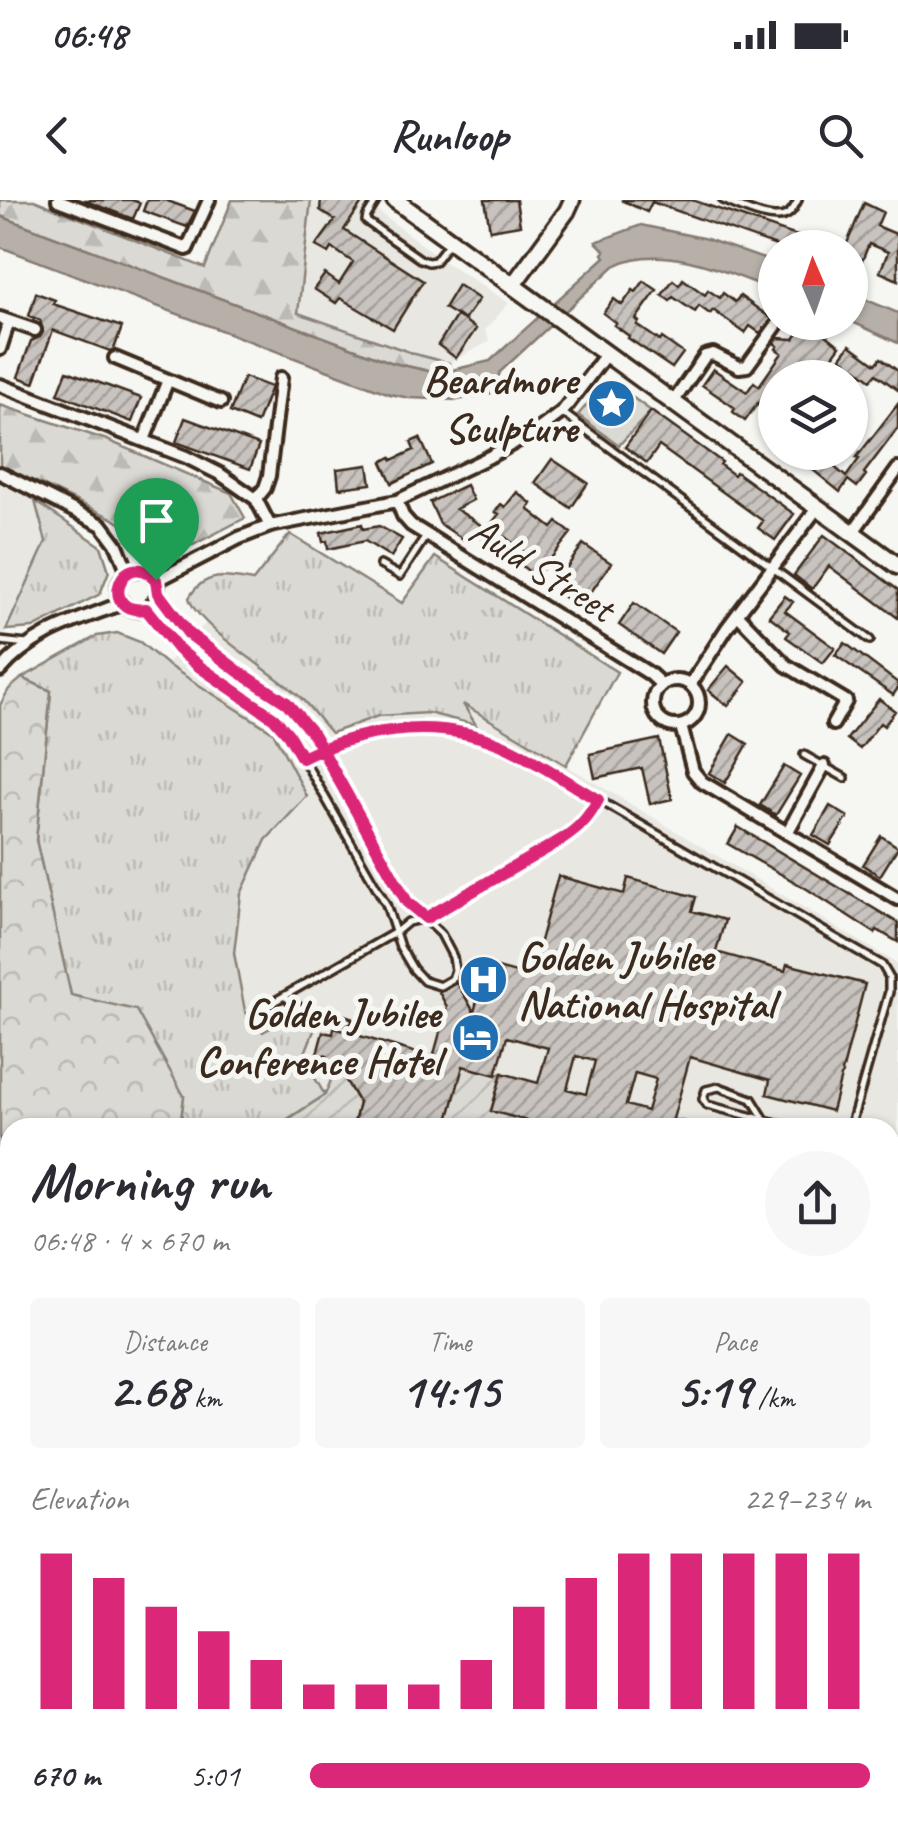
<!DOCTYPE html>
<meta charset="utf-8">
<style>
body{margin:0;font-family:Caveat,sans-serif;background:#f7f7f7;color:#2b2b33;height:100vh;display:flex;flex-direction:column;font-size:38px;white-space:nowrap}
*{box-sizing:border-box;margin:0}
p{font-size:32px;color:#7c7c81}
.icon{flex:none;width:55px;height:55px;fill:none;stroke:currentColor;stroke-width:2;stroke-linecap:round;stroke-linejoin:round}
.map{position:relative;flex:1;overflow:hidden}
.details{position:absolute;left:0px;top:918px;width:900px;height:718px;display:flex;flex-direction:column;background:#fff;border-radius:30px 30px 0 0;box-shadow:0 2px 8px #0004}
.details>*{flex:none}
.needle{width:65px;rotate:358deg}
.fabs{position:absolute;left:758px;top:30px;display:grid;gap:20px}
.fabs a{display:grid;place-items:center;width:110px;height:110px;border-radius:50%;background:#fff;box-shadow:0 2px 8px #0004;font-size:50px}
.pin{position:absolute;display:grid;place-items:center;width:85px;height:85px;color:#fff;margin:-102px -42px;border-radius:50% 50% 50% 0;rotate:-45deg;box-shadow:0 0 10px #0007}
.pin .icon{rotate:45deg}
.round{display:grid;place-items:center;flex:none;width:105px;height:105px;border-radius:52px;background:#f7f7f7}
.summary{display:flex;align-items:center;justify-content:space-between;height:170px;padding:0 30px}
h1{font-size:55px;font-weight:600;line-height:75px}
.stats{display:grid;grid-template-columns:repeat(3,1fr);gap:15px;height:170px;padding:10px 30px}
.stats div{display:grid;align-content:center;border-radius:10px;background:#f7f7f7;text-align:center}
.stats b{font-size:50px;font-weight:600}
.stats small{font-size:28px;font-weight:400}
.stats p{font-size:28px}
.chart{height:280px;padding:20px 30px}
.chart p{display:flex;justify-content:space-between}
.chart svg{width:100%;height:180px;margin-top:10px;stroke:#db2777;stroke-width:6}
ul{padding:0 30px;list-style:none;font-size:32px}
li{display:grid;grid-template-columns:160px 120px 1fr;align-items:center;height:75px}
li i{height:25px;border-radius:12px;background:#db2777}
.status{display:flex;justify-content:space-between;align-items:center;height:70px;padding:0 50px;background:#fff;direction:ltr}
.status svg{height:28px;fill:currentColor}
header{display:flex;justify-content:space-between;align-items:center;height:130px;padding:0 30px;background:#fff;font-size:45px;font-weight:600}
.map>svg:first-child{display:block}
</style>
<div class="status"><b>06:48</b><svg viewBox="0 0 49 12"><path d="M0 12V9h3v3zM5 12V6h3v6zM10 12V3h3v9zM15 12V0h3v12zM26 1h20v11H26zM47 4h2v5h-2z"/></svg></div>
<header><svg class="icon" aria-label="back" viewBox="0 0 24 24"><path d="M15 5l-7 7 7 7"/></svg>Runloop<svg class="icon" aria-label="search" viewBox="0 0 24 24"><circle cx="10" cy="10" r="6"/><path d="M15 15l6 6"/></svg></header>
<div class="map">
<svg width="898" height="1634" viewBox="0 0 898 1634">
<defs>
<pattern id="grass-tufts" width="24" height="20" patternUnits="userSpaceOnUse" patternTransform="scale(2.5)"><rect width="24" height="20" fill="#dad9d3"/><path d="M3 7l-1-3M5 7V3M7 7l1-3M15 17l-1-3M17 17v-4M19 17l1-3" fill="none" stroke="#bcbab5"/></pattern>
<pattern id="forest-firs" width="22" height="20" patternUnits="userSpaceOnUse" patternTransform="scale(2.5)"><rect width="22" height="20" fill="#dad9d3"/><path d="M5 1l3.5 6h-7zM16 11l3.5 6h-7z" fill="#bcbab5"/></pattern>
<pattern id="park-crowns" width="20" height="18" patternUnits="userSpaceOnUse" patternTransform="scale(2.5)"><rect width="20" height="18" fill="#dad9d3"/><path d="M2 6a3 3 0 1 1 6 0M12 15a3 3 0 1 1 6 0" fill="none" stroke="#bcbab5"/></pattern>
<pattern id="garden-furrows" width="10" height="10" patternUnits="userSpaceOnUse" patternTransform="scale(2.5)"><rect width="10" height="10" fill="#dad9d3"/><path d="M-1 1l2-2M0 10L10 0M9 11l2-2" fill="none" stroke="#bcbab5"/></pattern>
<pattern id="building-hatch" width="6" height="6" patternUnits="userSpaceOnUse" patternTransform="scale(2.5)"><rect width="6" height="6" fill="#c8c3be"/><path d="M-1 1l2-2M0 6l6-6M5 7l2-2" fill="none" stroke="#a49f9a"/></pattern>
</defs>
<rect width="100%" height="100%" fill="#f6f6f2"/>
<filter id="ink" filterUnits="userSpaceOnUse"><feTurbulence type="fractalNoise" baseFrequency=".01" numOctaves="2"/><feDisplacementMap in="SourceGraphic" scale="20" xChannelSelector="R" yChannelSelector="G"/><feConvolveMatrix kernelMatrix="1 2 1 2 8 2 1 2 1" color-interpolation-filters="sRGB"/></filter>
<g filter="url(#ink)">
<path fill="#e8e7e2" d="M311,0h52l82,62 64,41 -24,27 5,11 -41,22 -34,-9 -118,-41z
M0,284l35,17 11,41 -46,99z
M221,374l239,128 438,262v445l-8,-3v-278l-710,-1 4,-31 -162,-418 75,-42 20,-3 23,9 26,22 40,-41 -14,-15 -3,-10 6,-9z"/>
<path fill="url(#grass-tufts)" stroke="#8a8278" stroke-width="2.5" d="M617,186l34,25 -32,34 -41,-30 23,-27z
M35,301l66,45 8,25 -9,23 -67,34 -27,2 40,-88z
M290,334l112,69 33,-46 182,115 -51,93 -103,-61 13,21 -48,-12 -50,3 -47,17c-10,-11 -20,-25 -31,-36 -25,-24 -102,-69 -111,-99 15,-27 39,-22 64,-17z
M117,433l23,9 26,22 107,68 34,64 -41,44 -25,54 -7,59 11,58 18,21 22,-12 30,8 -12,30 22,37 -50,32h-95l4,-31 -113,-101 -35,-155 15,-149 -29,-13 75,-42z"/>
<path fill="url(#forest-firs)" stroke="#8a8278" stroke-width="2.5" d="M0,0h34l171,68 27,-68h79l-13,113 117,41 34,9 3,7 -18,2 -41,-9 -393,-147z
M0,205l107,35 124,53 14,25 -52,27 -33,4 -48,-31 -112,-53z"/>
<path fill="url(#park-crowns)" stroke="#8a8278" stroke-width="2.5" d="M22,478l29,13 -15,149 35,155 65,15 48,86 -4,31 -170,1v53l-10,-1v-475l9,-16z"/>
<path fill="url(#garden-furrows)" stroke="#8a8278" stroke-width="2.5" d="M337,865l22,38 -6,23 3,1 -81,1 50,-33z
M463,866l33,9 6,-2 -11,38 40,11 -2,5 -83,1z"/>
<path fill="#b6b0a9" stroke="#857a71" stroke-width="2.5" d="M0,16l393,147 40,9 19,-2 38,-9 115,-104 -2,-3 2,-3 -9,-9 45,-17 66,14 68,24v28c-45,-18 -114,-50 -161,-25l-114,106 -7,21 -36,7 -48,-2 -19,-4 -390,-147z
M850,93l48,20v30l-48,-22z
M0,980l10,2v380l-10,-2z
M890,1206l8,3v394l-8,-3z"/>
<path fill="url(#building-hatch)" stroke="#3b2a1e" stroke-width="2.5" fill-rule="evenodd" d="M83,0h49l8,3 -7,16z
M147,0h18l30,11 -8,16 -44,-16z
M321,0h43l-20,30 79,51 -30,48 -53,-31 -4,5 -22,-14 11,-15 14,10 14,-22 -21,-14 -3,5 -13,-7 19,-26 -15,-10z
M485,0h31l4,25 -30,5z
M621,0h71l111,38 -4,10h-17l-130,-46 -5,10z
M864,3l19,9 -6,14 19,8 2,-5v51l-18,-8 8,-20 -19,-8 -7,17 -12,-6v-7h-5z
M683,79l22,16 3,-5 12,8 3,-5 12,9 5,-6 32,23 -12,14 -10,-7 -5,7 -32,-23 -3,4 -11,-8 -4,6 -22,-15 -3,4 -8,-6 11,-15 6,5z
M644,81l13,9 -21,29 3,3 -2,3 23,16 2,-3 21,15 -11,15 -44,-30 1,-2 -15,-11 2,-2 -13,-10 11,-14 8,6 11,-15 3,2z
M458,85l21,14 -15,21 -20,-12z
M36,93l19,7 -2,4 69,23 -8,22 -4,2 -57,-21 -19,53 -16,-6 13,-36 9,-4 3,-5 -3,-12 -11,-4z
M457,115l19,14 -20,29 -18,-13z
M804,125l16,5 20,16 -23,32h-42v9l-13,19 -4,-3 -13,18 -12,-9 2,-4 -33,-23 11,-16 34,23 7,-10 5,4 23,-33 -6,-4 2,-3 -4,-3 4,-5 16,1z
M850,145l26,19 5,-6 17,13v19l-22,-16 -5,6 -30,-23z
M67,171l74,27 -9,24 -74,-28z
M244,177l27,10 -14,36 -27,-11z
M898,204v24l-34,45 2,2 -9,12 -9,-7 -8,12 -49,-40h26l29,25 13,-18 -3,-1z
M651,211l71,51 -2,3 14,10 2,-3 58,42 -19,26 -17,-12 5,-7 -104,-75 -12,17 -22,-16z
M185,218l74,27 -9,24 -74,-27z
M420,238l12,26 -40,19 -10,-21 9,-5 2,3 21,-10 -3,-8z
M552,259l36,24 -17,25 -36,-25z
M368,265l3,19 -32,4 -2,-19z
M466,285l7,15 -17,9 31,20 12,-15 -4,-2 6,-8 4,3 12,-15 15,12 -4,5 24,19 5,-6 14,11 -35,44 -14,-11 7,-10 -24,-19 -10,12 -20,-16 -6,10 -29,-19 -10,-22z
M362,324l1,5 16,-3 23,13 -11,18 -26,-16 -37,8 -1,-8 -4,1 -2,-9z
M824,335l74,55v28l-69,-52 -17,23 -18,-14z
M583,344l28,19 -31,45 -28,-19z
M785,396l8,6 -8,9 50,37 -12,15 -37,-26 4,-5 -21,-16z
M634,403l42,29 -15,22 -42,-29z
M845,443l53,40v5l-5,7 -58,-40z
M728,466l19,16 -19,24 -20,-16z
M879,499l16,12 -11,15 -4,-3 -20,26 -13,-10z
M732,534l16,10 -23,39 -16,-10z
M659,539l13,60 -22,5 -8,-36 -47,10 -5,-24z
M784,566l16,10 -24,39 -16,-10z
M830,606l18,11 -18,28 -17,-10z
M738,627l160,96v19l-21,-12 -2,3 -68,-44 -79,-45z
M881,636l17,11 -18,29 -17,-11z
M558,676l66,18 4,-16 68,19 -4,14 33,9 -9,32 69,19 2,-7 78,20 -33,127 -65,-17 3,-14 -80,-23 -17,62 19,5v4h-163l2,-6 -40,-11 11,-38 36,10 10,-35 -41,-11 -11,38 -33,-9 -17,62h-93l6,-25 -22,-38 -12,-3 2,-6 -10,-2 6,-22 10,2 1,-6 99,30 14,-51 -8,-15 18,-9 17,29 13,-47 43,12zM576,856l19,5 -9,33 -19,-5zM635,873l21,6 -9,32 -21,-6z"/>
<g fill="none" stroke-linecap="round" stroke-linejoin="round">
<defs>
<path id="lane" d="M377,0l-10,16 -1,5 54,38 8,3 7,-1 13,-17
M723,0c15,6 51,24 65,14 5,-3 7,-9 10,-14
M563,213l307,227
M380,365l20,11 26,-40
M145,409c16,22 33,42 54,58 30,23 64,40 90,67l97,170 14,43 13,22 11,12 16,5 12,-7 3,-9 -2,-13 -12,-23 -34,-32 -94,-168 -26,-31 -49,-32 -50,-38 -30,-40
M0,441l27,3
M804,555l41,23
M302,557c72,-34 131,-36 206,-10l374,218 7,12v15l-39,136
M284,796l19,14 45,11
M263,808l133,-76 12,-10 18,-4 101,-57 52,-33 12,-14 7,-14
M765,920l-13,-21 -33,-12 -13,3 -3,9 4,6 89,23
M890,952l8,2
M890,1096l8,2"/>
<path id="street" d="M58,0l129,49 22,-49
M0,118l35,12
M0,149l9,-28
M115,158l106,44
M0,185l186,72 34,17 36,25
M674,201l31,-45 8,-2 26,13 8,-1 29,-40
M144,240l24,-60
M0,273l102,52 15,20 11,27
M397,301l6,15 8,9 239,149 12,11
M270,326l-14,-27 9,-11 4,-12 12,-98
M853,332l45,-63
M118 390a20 20 0 1 1 40 0a20 20 0 1 1-40 0Z
M156,381l83,-43 31,-12 127,-25 92,-44 50,-28 23,-17 45,-59
M738,415l48,50 60,36 -13,23
M0,471c33,-39 77,-50 123,-68
M653 503a23 23 0 1 1 46 0a23 23 0 1 1-46 0Z
M690,485l37,-57 91,-121
M681,526l12,45 9,11 196,117
M787,633l37,-67"/>
<path id="secondary" d="M513,85l54,-74 5,-11"/>
<path id="primary" d="M395,0l503,366"/>
</defs>
<use href="#lane" stroke="#3b2a1e" stroke-width="12"/>
<use href="#street" stroke="#3b2a1e" stroke-width="18"/>
<use href="#secondary" stroke="#3b2a1e" stroke-width="21"/>
<use href="#primary" stroke="#3b2a1e" stroke-width="22"/>
<use href="#lane" stroke="#f6f6f2" stroke-width="5"/>
<use href="#street" stroke="#f6f6f2" stroke-width="10"/>
<use href="#secondary" stroke="#f6f6f2" stroke-width="14"/>
<use href="#primary" stroke="#f6f6f2" stroke-width="15"/>
</g>
</g>
<g fill="none" stroke-linecap="round" stroke-linejoin="round" filter="url(#ink)">
<defs>
<path id="route" d="M156,380c-33,-37 -60,36 -10,29l32,40 22,18 74,51 14,16 14,24c65,-32 143,-41 209,-9 30,15 58,34 87,51 -10,19 -20,29 -37,40l-135,78 -19,-16 -86,-154 -8,-14 -26,-31 -49,-32 -50,-38 -30,-40 -2,-13"/>
</defs>
<use href="#route" stroke="#fff" stroke-width="20"/>
<use href="#route" stroke="#db2777" stroke-width="12"/>
</g>
<defs>
<symbol id="sight-disc" viewBox="-11 -11 22 22"><circle r="9.5" fill="#1f6fb2" stroke="#f6f6f2"/><path d="M0-6L1.8-2.2L6-1.7L2.9 1.2L3.7 5.4L0 3.3L-3.7 5.4L-2.9 1.2L-6-1.7L-1.8-2.2Z" fill="#fff"/></symbol>
<symbol id="hospital-disc" viewBox="-11 -11 22 22"><circle r="9.5" fill="#1f6fb2" stroke="#f6f6f2"/><path d="M-5-5h3v3.5h4V-5h3V5h-3V1.5h-4V5h-3Z" fill="#fff"/></symbol>
<symbol id="hotel-disc" viewBox="-11 -11 22 22"><circle r="9.5" fill="#1f6fb2" stroke="#f6f6f2"/><path d="M-6-4.5h1.5V1H6V5H4.5V3h-9V5H-6ZM-4 0a1.8 1.8 0 1 1 3.6 0ZM.5 0V-2.5h3Q6-2.5 6 0Z" fill="#fff"/></symbol>
</defs>
<g fill-rule="evenodd">
<use href="#sight-disc" x="584" y="176" width="55" height="55"/>
<use href="#hospital-disc" x="456" y="752" width="55" height="55"/>
<use href="#hotel-disc" x="448" y="810" width="55" height="55"/>
</g>
<g text-anchor="middle" dominant-baseline="central" stroke-width="10" stroke-linejoin="round" paint-order="stroke">
<g font-size="42" font-weight="bold" fill="#3b2a1e" stroke="#f6f6f2" text-anchor="end">
<text x="577" y="180">Beardmore<tspan x="577" dy="48">Sculpture</tspan></text>
<text x="518" y="756" text-anchor="start">Golden Jubilee<tspan x="518" dy="48">National Hospital</tspan></text>
<text x="440" y="813">Golden Jubilee<tspan x="440" dy="48">Conference Hotel</tspan></text>
</g>
<g font-size="42" fill="#3b2a1e" stroke="#f6f6f2">
<text transform="translate(542 369) rotate(32)">Auld Street</text>
</g>
</g>
</svg>
<div class="fabs">
<a><svg class="needle" viewBox="-14 -14 28 28"><path d="M0-13l5 13h-10z" fill="#e53935"/><path d="M0 13l5-13h-10z" fill="#7c7c81"/></svg></a>
<a><svg class="icon" aria-label="layers" viewBox="0 0 24 24"><path d="M12 4l9 5-9 5-9-5zM3 14l9 5 9-5"/></svg></a>
</div>
<div class="pin" style="left:156px;top:380px;background:#1e9e55"><svg class="icon" aria-label="arrive" viewBox="0 0 24 24"><path d="M6 21V4h12l-3 4 3 4H6"/></svg></div>
<section class="details">
<div class="summary"><div><h1>Morning run</h1><p>06:48 · 4 × 670 m</p></div><a class="round"><svg class="icon" aria-label="share" viewBox="0 0 24 24"><path d="M12 15V3M7 8l5-5 5 5M5 13v7h14v-7"/></svg></a></div>
<div class="stats">
<div><p>Distance</p><b>2.68<small> km</small></b></div>
<div><p>Time</p><b>14:15</b></div>
<div><p>Pace</p><b>5:19<small> /km</small></b></div>
</div>
<div class="chart"><p><span>Elevation</span>229–234 m</p>
<svg viewBox="0 0 160 44" preserveAspectRatio="none"><path d="M5 44V6M15 44V12M25 44V19M35 44V25M45 44V32M55 44V38M65 44V38M75 44V38M85 44V32M95 44V19M105 44V12M115 44V6M125 44V6M135 44V6M145 44V6M155 44V6"/></svg>
</div>
<ul>
<li><b>670 m</b>5:01<i style="width:100%"></i></li>
</ul>
</section>
</div>
